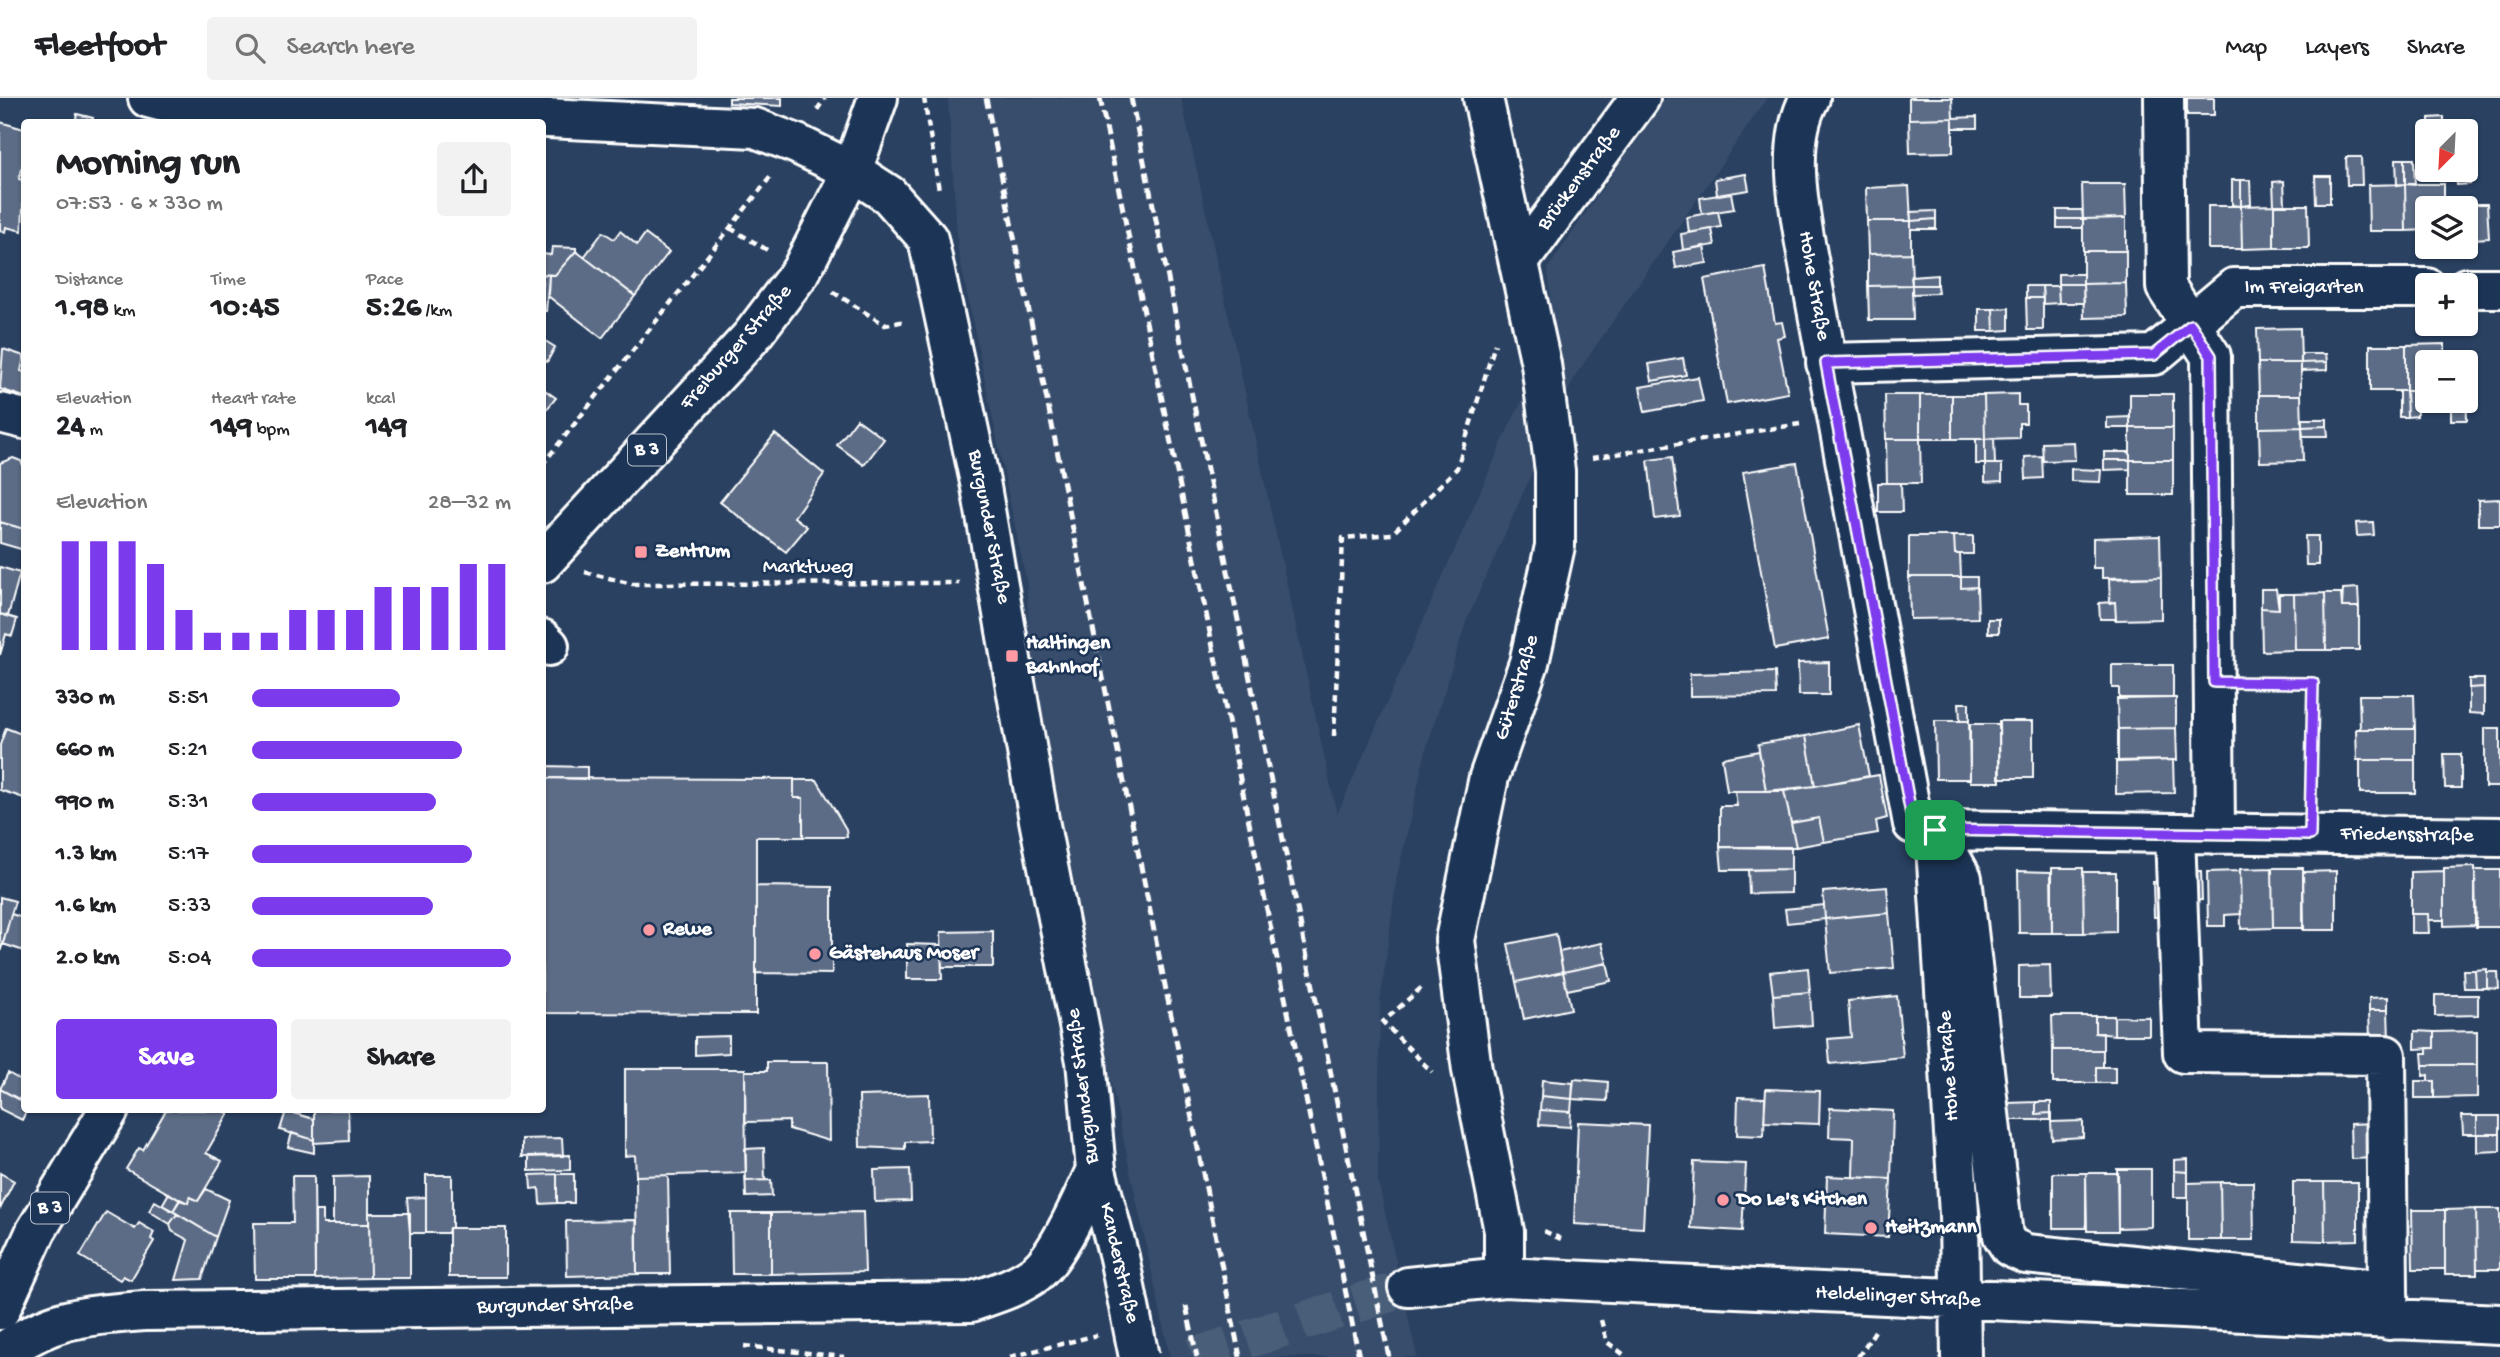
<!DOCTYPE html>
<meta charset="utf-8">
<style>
body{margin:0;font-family:"Gochi Hand",sans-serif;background:#f2f2f2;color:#202124;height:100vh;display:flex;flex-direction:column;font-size:26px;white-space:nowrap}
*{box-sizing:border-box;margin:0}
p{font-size:23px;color:#757577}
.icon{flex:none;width:38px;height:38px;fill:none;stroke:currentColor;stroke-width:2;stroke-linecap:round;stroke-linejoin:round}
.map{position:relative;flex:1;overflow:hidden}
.drawer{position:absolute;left:21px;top:21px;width:525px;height:994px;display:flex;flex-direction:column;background:#fff;border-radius:7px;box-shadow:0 2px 5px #0004}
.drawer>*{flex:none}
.needle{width:46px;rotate:204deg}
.fabs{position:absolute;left:2415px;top:21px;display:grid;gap:14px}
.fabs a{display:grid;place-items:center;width:63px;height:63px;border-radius:7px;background:#fff;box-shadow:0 2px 5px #0004;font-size:35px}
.pin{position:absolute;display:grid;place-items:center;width:60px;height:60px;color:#fff;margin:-30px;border-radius:14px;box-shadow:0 4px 10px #0006}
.round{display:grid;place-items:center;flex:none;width:74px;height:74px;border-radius:7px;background:#f2f2f2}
.overview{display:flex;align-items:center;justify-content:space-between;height:119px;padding:0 35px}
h1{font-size:38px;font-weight:800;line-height:52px}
.figures{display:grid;grid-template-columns:repeat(3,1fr);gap:10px;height:119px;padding:7px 35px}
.figures div{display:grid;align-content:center}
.figures b{font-size:30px;font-weight:800}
.figures small{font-size:19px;font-weight:400}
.figures p{font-size:19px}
.chart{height:196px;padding:14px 35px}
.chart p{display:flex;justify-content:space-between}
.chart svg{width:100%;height:126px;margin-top:7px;stroke:#7c3aed;stroke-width:6}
.action{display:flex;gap:14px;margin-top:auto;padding:14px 35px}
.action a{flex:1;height:80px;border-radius:7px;background:#7c3aed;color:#fff;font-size:28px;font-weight:800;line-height:80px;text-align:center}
.action a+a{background:#f2f2f2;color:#202124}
ul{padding:0 35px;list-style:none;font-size:23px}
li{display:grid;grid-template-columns:112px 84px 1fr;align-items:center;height:52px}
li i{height:18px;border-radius:9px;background:#7c3aed}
header{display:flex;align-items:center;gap:42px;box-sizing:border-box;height:98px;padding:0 35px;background:#fff;border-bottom:2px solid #e0e0e0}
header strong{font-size:33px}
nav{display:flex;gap:38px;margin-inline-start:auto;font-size:24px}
.search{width:490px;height:63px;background:#f2f2f2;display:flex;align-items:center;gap:18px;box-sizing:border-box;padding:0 24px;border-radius:7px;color:#757577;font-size:26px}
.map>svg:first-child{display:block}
</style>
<header>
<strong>Fleetfoot</strong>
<div class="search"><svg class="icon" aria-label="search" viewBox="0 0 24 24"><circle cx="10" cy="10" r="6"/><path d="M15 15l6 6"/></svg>Search here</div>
<nav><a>Map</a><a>Layers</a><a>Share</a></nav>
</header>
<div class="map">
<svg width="2500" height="1259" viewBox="0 0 2500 1259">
<rect width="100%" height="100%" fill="#2a4161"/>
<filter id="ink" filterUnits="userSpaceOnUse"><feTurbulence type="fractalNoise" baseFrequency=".0143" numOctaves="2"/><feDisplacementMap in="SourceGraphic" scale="14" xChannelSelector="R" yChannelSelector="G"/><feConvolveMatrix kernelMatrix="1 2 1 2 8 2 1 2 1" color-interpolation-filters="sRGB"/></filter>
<g filter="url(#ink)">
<path fill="#394e6c" d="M948,0h233l156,717 171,-386 46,-92 -6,-69 117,-170h102l-192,278 -109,246 -39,124 -30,130 -17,126 -2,179 39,176h-247l-139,-649 -4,-124 -69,-334z"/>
<path fill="#5b6c86" stroke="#fff" stroke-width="2" d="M729,0h53v8l-53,-3z
M1909,0h43l1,20 -44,1z
M2187,0h27v17h-27z
M77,16l16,4 -2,4h-16z
M1977,19v11h-24v-10z
M2444,19v13l-15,1v-13z
M1953,20v34l-43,1 -1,-34z
M0,24l24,7v30l-5,20 5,2 -2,50 -16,-4 -1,5 -5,-2z
M2346,59h15l1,28h-15z
M2466,60h2l2,26 -14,1 -1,-15h11z
M2396,61h9v25l-8,1z
M2405,61h9l1,26 -10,-1z
M1746,76l3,16 -32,5 -2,-16z
M2315,78h15v27h-14z
M2232,82h9v26l-9,-1z
M2241,82h9l1,25 -10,1z
M2284,83l1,24h-11l-1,-23z
M2082,86h43l1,34 -43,1z
M2405,86h39v24h-17v22l-21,1z
M2405,86l1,47h-37l-1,-46z
M1909,88l2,35h-44l-1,-33z
M1731,95l3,16 -32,5 -2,-16z
M2470,106h17l2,34 -17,1z
M2274,107h34l1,43h-35z
M2274,107v43l-32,1 -1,-43z
M2208,108h33l1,43h-34z
M2057,112h25l1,9h-26z
M1718,113l3,16 -32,6 -2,-16z
M1936,113v8l-25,2 -1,-9z
M2126,120v33h-43v-32z
M1936,121v10h-25v-8z
M2057,121h26v9h-26z
M1867,123h44v32l-43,1z
M1712,131l3,16 -32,5 -2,-16z
M620,133l17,14 8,-11 24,18 -34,44 -51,-39 19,-25 11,7z
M1704,148l3,17 -31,5 -3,-16z
M552,149l24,1v3l-21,24 -13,-1v-20l9,1z
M576,153l59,45 -33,42 -54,-42 1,-21h6z
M2083,153h43v32l-43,1z
M1911,155l1,32 -44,1v-32z
M1765,170l10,55 7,-1 3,14 -8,2 11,55 -61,11 -23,-125z
M542,176l7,1 -3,36h-4z
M2058,176h25v10h-25z
M1937,177v10h-25l-1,-8z
M2126,185l1,34 -43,1 -1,-34z
M2058,186h25l1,19h-25z
M1912,187l1,35h-44l-1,-34z
M1912,187h25l1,8 -26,1z
M2026,188h16l1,12h-17z
M2042,188h16l1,17 -16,1z
M2026,200h17v32h-16z
M2009,210v22l-15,1 -1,-22z
M1979,211h14l1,22h-15z
M2300,230l1,35h-43l-1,-34z
M542,241l13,8 -8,15 -5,-2z
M2445,246v18h-18v29h-21v-46z
M2370,247h36v46h-36z
M3,251l21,7 -3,15 3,1v25l-24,-8z
M2301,256h25l1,8 -26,1z
M1683,260l3,17 -34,6 -3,-17z
M2327,264v8l-26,1v-8z
M2258,265h43v32h-42z
M1698,279l5,24 -58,11 -5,-25z
M542,290l14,10 -14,17z
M2466,292l1,30h-16v-19h15z
M2399,293h7l1,26h-8z
M2406,293h10l1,25 -10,1z
M2018,296v11h8v18h-7v15l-34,1 -1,-44z
M2130,296h43v34h-43z
M1885,297h35v44h-34z
M1920,297h32v44h-32z
M1952,297h32l1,44h-33z
M2259,297h42l1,32 -43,1z
M2130,319v11h-23v-10z
M857,321l27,20 -20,26 -27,-20z
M2302,321h25v7l-25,1z
M2327,328l1,10h-25l-1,-9z
M2302,329l1,34 -43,1 -1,-34z
M2130,330h43v32h-43z
M775,336l49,40 -30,43 13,10 -21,25 -66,-50z
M1994,340l1,26h-10v-25z
M1886,341h34l1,44h-34z
M1976,341h9v25h-9z
M2074,344l1,18 -32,1 -1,-18z
M2104,354h26v8h-26z
M2042,358l1,22 -17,1 -1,-22z
M1672,359l8,59 -25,3 -7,-59z
M13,360l8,3 3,6v62l-24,-7v-59z
M2104,362h26v9l-26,1z
M2130,362h43v35h-43z
M1797,365l32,176 -54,10 -32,-177z
M1985,366h17v17l-17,1z
M2071,371l30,1 -1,12 -29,-1z
M1878,385h23l1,29h-24z
M2500,401v26h-22v-25z
M0,424l24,7v21l-24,-7z
M2373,424l1,13 -17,1 -1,-13z
M1909,438h45l1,18h5l1,23h-52z
M1954,438h19v18h-18z
M2160,438l1,41 -59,1v-10h-9v-30z
M2305,438h13v29h-12z
M0,469l20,6 -12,43 -8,-2z
M1909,479h52v11l16,-1 1,31 -68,1z
M1961,479h16v10l-16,1z
M2161,479v42l-45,1 -1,-18 -5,1 -1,-24z
M2358,490l1,19h-17l1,-18z
M2261,491h15l3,20 -18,-1z
M2325,495h16l1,14h17v43h-33z
M2325,495l1,57h-31l-1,-56z
M2279,496h15l1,56 -33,1 -1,-43 18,1z
M2115,504l1,17h-16l-1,-16z
M0,516l17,5 -5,17 -6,-2 -6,21z
M1988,521h11v14h-11z
M1829,564v33h-30l-1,-32z
M2112,567h61v33l-54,1v-11h-7z
M1775,574l1,23 -86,1v-22z
M2469,581h15v8l-15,1z
M2484,589v27l-15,-1v-25z
M2359,597h55l1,34h-55z
M2117,600h59v30l-58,1z
M1959,605h10v18h-9z
M1935,623h34l1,58h-34z
M1999,623h34v57h-34z
M1970,626h29l1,58h-30z
M1859,627l10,51 -54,10 -9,-50z
M6,630l18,7v63l-24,-8v-45z
M2176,630l1,32 -59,2v-33z
M2485,630h15v59h-15z
M2356,631h59v31h-58z
M1806,638l9,50 -49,5 -8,-47z
M1759,653l7,40h-39l-5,-33z
M2444,656h17v34h-16z
M2173,662l1,33 -58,1v-33z
M2360,662h55v33h-55z
M544,668l43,1v12l-43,-1z
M1879,677l8,43 -11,3 2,12 -54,9 -5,-24 -28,5 -7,-32z
M542,680l252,1v19h9v39h-47v177l-214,-1z
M794,682h23l29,49 1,8h-44v-39h-9z
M1735,693h49l12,56h-76v-41h17z
M1819,720l5,24 -28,5 -5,-24z
M1720,749l71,1v21l-69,1z
M2475,769v58l-31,1v-58z
M2052,770h31l1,65h-32z
M2272,770h31l1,60h-31z
M2272,770l1,60 -32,1 -1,-60z
M1791,771v24l-42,1 -1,-24z
M2475,772h25v57h-24z
M2018,773l33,1 1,61h-33z
M2185,773h16l1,29 -16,1z
M2240,773l1,43 -16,1v11h-17l-1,-54z
M2336,773v59h-33v-58z
M2444,773v49h-15l-1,-6h-17v-42z
M2083,774h33v60l-32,1z
M2153,784h17l1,34 -17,1z
M756,788l76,1v87l-76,-1z
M1887,789l2,26 -64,6 -2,-27z
M0,799l15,4 -15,52z
M1824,807l1,14 -38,4 -2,-14z
M1889,815l5,55 -64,5 -5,-54z
M11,816l13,4v33l-21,-7z
M2411,816h17l1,19h-18z
M993,833v36h-51l-1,-35z
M1556,836l7,38 -47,10 -8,-38z
M1602,845l5,20 -44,9 -4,-20z
M907,846l34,1 1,34h-35z
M1607,865l4,18 -44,9 -4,-18z
M2050,867l1,33h-32v-32z
M1808,870l2,24 -37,3 -3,-23z
M2487,871v19h-11l-1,-18z
M2463,872h12l1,18h-12z
M1563,874l8,37 -47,10 -8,-37z
M2487,874h11l1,17 -12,-1z
M1810,894l2,33 -37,3 -2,-33z
M2435,897h43v20l-43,1z
M1897,898l6,61 -73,7 -2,-25 23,-2 -3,-36z
M2388,899v13h-19v-12z
M2369,912h19l1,30h-19z
M2052,918h43v17h8v17h-50z
M2095,918h19v19l-19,-2z
M2114,918l35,1v18h-35z
M2415,933l19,1v16l-19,1z
M2477,933v34h-54l-1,-12h5v-5h7v-16z
M729,938v17l-34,2v-18z
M2053,952h50v17h-7v16h-43z
M767,964h61l1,79 -40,-12v-8l-44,1v-51h22z
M2423,967h54v32l-43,1v-17h-6v-6l-5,1z
M2096,969h19v16h-19z
M625,971h120l1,104 -110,3 -1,-21 -10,1z
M8,975l16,9v20l-24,-13z
M1574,981l34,3 -1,19 -35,-2z
M1542,982l31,3 -1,16 -31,-3z
M2415,983h19v17h-19z
M0,991l24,13v8h3l-5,10 -22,-11z
M1766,991l54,2 -1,33 -55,-2z
M929,996l1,47 -25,1v7l-45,-2 -1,-51z
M1541,998l31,3 -1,13 -31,-2z
M1738,999l27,1 -1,38 -27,-1z
M2036,1004v12l15,-1v7h-43v-17z
M2036,1004h15v11l-15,1z
M1830,1010l63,3 -2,68 -38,-2 1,-39 -25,-1z
M166,1012h52l11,3 -23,40 16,8 -24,40 -8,-4 -2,6 -8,-3 -54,-31 13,-21 4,2z
M314,1012h34l1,31 -35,2z
M1540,1012l31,2 -1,15 -31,-2z
M286,1013l28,8v21l-34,-10z
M2462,1018h15v18h-14z
M2477,1018h23v18h-23z
M2083,1023v16l-31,2 -1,-17z
M1578,1024l70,3 -5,103 -69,-4z
M2375,1025l1,35 -25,1 -1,-35z
M292,1035l22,7v13l-26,-6z
M2477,1036h23v17l-23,1z
M562,1040l1,18 -41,1v-18z
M764,1050l1,32 -19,1 -1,-32z
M570,1057v15l-41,1v-15z
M2188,1061v13l-14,-1v-11z
M1694,1064l52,2 -4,67 -51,-3z
M910,1071l1,32 -36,1 -1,-32z
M2117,1071h34v58l-33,1z
M2174,1073l14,1v25h-14z
M0,1075l14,8 -14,28z
M745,1075l1,8 25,-1 1,16 -26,1z
M2053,1075h33v55h-33z
M2086,1075h32v58h-31z
M557,1076h17v29h-17z
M557,1076v29l-17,1 -1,-16 -8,1 -1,-14z
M426,1077h26v53h-3l-1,5h-22z
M292,1078h22l1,103h-60l-1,-56h39z
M369,1078v48h-36v-47z
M636,1078h32l2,98h-33z
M1827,1078l64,3 -3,58 -63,-3z
M2220,1084l1,58h-33v-57z
M2220,1084h33l1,58h-33z
M2293,1084h31l1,59 -32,-1z
M2324,1084h34v58l-33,1z
M206,1091l23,11 -13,37 -43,-26 7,-12 8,4 2,-6 8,4z
M169,1095l11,7 -7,11 -11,-6z
M426,1099v36h-16l-3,-35z
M155,1103l22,13 -7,10 -21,-13z
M2476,1111h24v60h-23z
M2476,1111l1,65h-32v-64z
M2412,1112h33v59h-32z
M315,1113h8v13h46l1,54 -55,1z
M106,1114l29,17 4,-6 15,9 -3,7 3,2 -23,39 -8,-4 -3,4 -40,-24z
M863,1114l2,60 -94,2v-61z
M369,1115h41v65h-40z
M731,1115h40v61h-39z
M177,1116l39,23 -14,42 -26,1 12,-40 -16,-9 -2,-7z
M637,1122v54l-70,2 -1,-55z
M449,1130h57v49h-57z"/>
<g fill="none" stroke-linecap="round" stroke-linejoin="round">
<path stroke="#4a5e79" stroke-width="38" stroke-dasharray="38 19" stroke-linecap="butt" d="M1193,1259l215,-70"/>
<defs>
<path id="minor" d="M148,0l49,13 37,-8 521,25 42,16 55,27 37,24 39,44 53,248 58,333 47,241 10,109 23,87
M1483,0l58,266 14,107v75l-26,117 -40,114 -34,163 17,130 32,161v46
M1810,0c-29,50 -6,134 3,189l100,537 22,6 24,384 2,143
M2164,0l2,189 45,69 4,478
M1521,161l119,-161
M2466,190h34
M1826,265l328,-8 80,-67h193
M0,315l24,6
M542,541l7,7
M2175,736l8,219 203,2 2,236
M1408,1189l96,-10 996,47
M2389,1222l-1,-29 -362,-37 -16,-7 -7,-11 -41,-358 -27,-48 565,7
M0,1256c53,-37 81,-38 144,-43l827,-9c23,-8 45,-14 65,-29 23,-18 47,-76 60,-103"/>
<path id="major" d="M542,465l209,-226 50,-66 51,-100 26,-73
M0,1212l36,-79 73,-121"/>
</defs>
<use href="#minor" stroke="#fff" stroke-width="44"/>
<use href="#major" stroke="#fff" stroke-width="44"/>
<path stroke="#fff" stroke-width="4.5" stroke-dasharray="7 5" stroke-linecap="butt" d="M924,0l15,92
M817,12l8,-12
M730,130l39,23
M833,194l52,33 20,-4
M1592,360l208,-34
M542,367l230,-290
M585,474l47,12 327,-1
M2252,584l61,1 -2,112
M1334,638l9,-198 49,-4 65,-66 38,-124
M1421,890l-38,34 49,50
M1544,1133l17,8
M1601,1222l6,22 20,15
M744,1248l100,11
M1010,1259l87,-22
M1858,1259l17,-26"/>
<use href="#minor" stroke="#1d3557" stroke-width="38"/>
<use href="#major" stroke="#1d3557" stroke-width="38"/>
<path stroke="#fff" stroke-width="5" stroke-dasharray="10 5" stroke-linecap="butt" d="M986,0l254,1259
M1100,0l259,1259
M1131,0l258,1259
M1186,1208l11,51"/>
<defs>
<path id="minor-bridge" d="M1119,1159l20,100"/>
</defs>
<use href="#minor-bridge" stroke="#fff" stroke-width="44" stroke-linecap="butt"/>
<use href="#minor-bridge" stroke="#1d3557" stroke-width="38"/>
</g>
</g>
<g fill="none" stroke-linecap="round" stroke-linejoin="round" filter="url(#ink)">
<defs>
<path id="route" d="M2191,227l20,31 3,326 99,1 -3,152 -375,-5 -22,-6 -87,-461 328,-8z"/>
</defs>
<use href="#route" stroke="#fff" stroke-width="14"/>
<use href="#route" stroke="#7c3aed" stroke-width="9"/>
</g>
<g fill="#ff9aa2" stroke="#1d3557" stroke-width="2.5">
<rect x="634" y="447" width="14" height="14" rx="3.5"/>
<rect x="1005" y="551" width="14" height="14" rx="3.5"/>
<circle cx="649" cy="832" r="7"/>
<circle cx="815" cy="856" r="7"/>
<circle cx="1723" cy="1102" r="7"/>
<circle cx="1871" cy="1130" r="7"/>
</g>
<g text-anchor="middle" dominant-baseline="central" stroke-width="5" stroke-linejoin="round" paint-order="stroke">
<g fill="#1d3557" stroke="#bbc2cd" stroke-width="2">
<rect x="628" y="336.5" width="38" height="31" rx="5"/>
<rect x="31" y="1094.5" width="38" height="31" rx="5"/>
</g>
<g font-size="19" font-weight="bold" fill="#fff">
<text x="647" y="352">B 3</text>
<text x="50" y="1110">B 3</text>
</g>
<g font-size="21" fill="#fff" stroke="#1d3557">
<text transform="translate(1580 81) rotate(-53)">Brückenstraße</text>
<text transform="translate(1813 188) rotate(80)">Hohe Straße</text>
<text x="2304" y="190">Im Freigarten</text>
<text transform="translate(737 250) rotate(-49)">Freiburger Straße</text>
<text transform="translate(988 429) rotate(79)">Burgunder Straße</text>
<text x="808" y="470">Marktweg</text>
<text transform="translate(1518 590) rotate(-73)">Güterstraße</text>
<text transform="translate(2407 738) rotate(1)">Friedensstraße</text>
<text transform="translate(1950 968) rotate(-94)">Hohe Straße</text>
<text transform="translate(1084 988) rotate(-97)">Burgunder Straße</text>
<text transform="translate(1118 1165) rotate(77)">Kanderstraße</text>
<text transform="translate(1898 1200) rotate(3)">Heldelinger Straße</text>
<text transform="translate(555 1209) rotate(-1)">Burgunder Straße</text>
</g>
<g font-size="21" font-weight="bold" fill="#fff" stroke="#1d3557" text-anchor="start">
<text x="655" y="454">Zentrum</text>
<text x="1026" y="546">Haltingen<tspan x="1026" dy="24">Bahnhof</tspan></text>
<text x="663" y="832">Rewe</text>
<text x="829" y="856">Gästehaus Moser</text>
<text x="1737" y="1102">Do Le's Kitchen</text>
<text x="1885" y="1130">Heitzmann</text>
</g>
</g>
</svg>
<div class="fabs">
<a><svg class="needle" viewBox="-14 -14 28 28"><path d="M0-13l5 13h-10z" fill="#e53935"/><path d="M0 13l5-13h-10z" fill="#757577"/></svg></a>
<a><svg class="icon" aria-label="layers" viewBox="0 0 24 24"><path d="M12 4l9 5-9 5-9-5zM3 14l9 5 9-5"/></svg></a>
<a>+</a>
<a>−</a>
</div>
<div class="pin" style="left:1935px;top:732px;background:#1e9e55"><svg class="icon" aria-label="arrive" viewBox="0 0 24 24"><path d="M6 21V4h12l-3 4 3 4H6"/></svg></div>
<section class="drawer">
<div class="overview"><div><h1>Morning run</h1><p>07:53 · 6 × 330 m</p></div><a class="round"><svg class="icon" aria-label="share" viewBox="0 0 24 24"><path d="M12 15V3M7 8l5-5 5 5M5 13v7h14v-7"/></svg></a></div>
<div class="figures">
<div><p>Distance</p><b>1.98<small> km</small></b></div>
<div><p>Time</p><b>10:45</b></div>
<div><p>Pace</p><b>5:26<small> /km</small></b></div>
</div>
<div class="figures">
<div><p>Elevation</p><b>24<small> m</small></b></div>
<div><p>Heart rate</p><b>149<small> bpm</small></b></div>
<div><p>kcal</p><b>149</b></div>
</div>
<div class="chart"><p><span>Elevation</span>28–32 m</p>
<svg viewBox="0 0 160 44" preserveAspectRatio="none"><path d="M5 44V6M15 44V6M25 44V6M35 44V14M45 44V30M55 44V38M65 44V38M75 44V38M85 44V30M95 44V30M105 44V30M115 44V22M125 44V22M135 44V22M145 44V14M155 44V14"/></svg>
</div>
<ul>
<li><b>330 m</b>5:51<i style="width:57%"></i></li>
<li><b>660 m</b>5:21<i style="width:81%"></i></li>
<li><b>990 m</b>5:31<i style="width:71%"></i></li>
<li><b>1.3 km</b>5:17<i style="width:85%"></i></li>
<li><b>1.6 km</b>5:33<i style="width:70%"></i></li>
<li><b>2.0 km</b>5:04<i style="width:100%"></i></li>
</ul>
<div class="action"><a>Save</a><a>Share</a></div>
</section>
</div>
